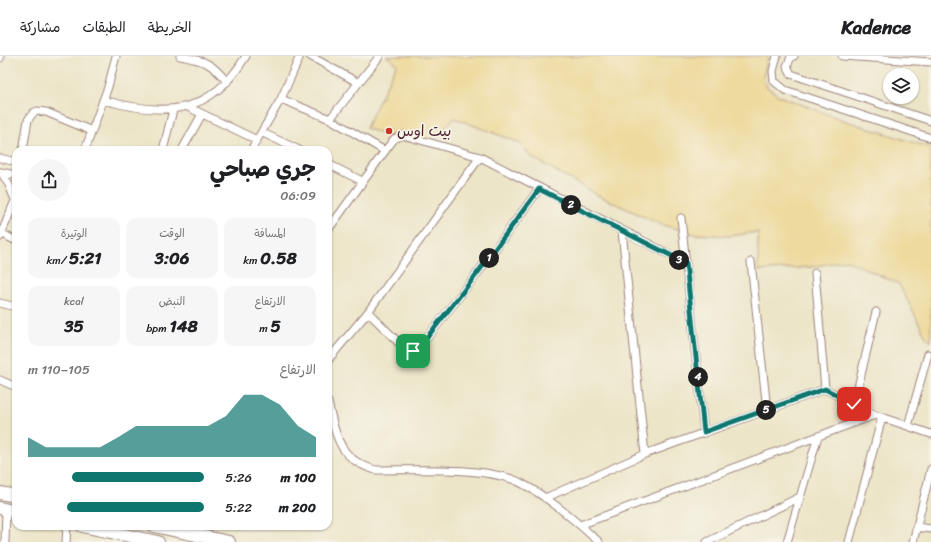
<!DOCTYPE html>
<html lang="ar">
<meta charset="utf-8">
<style>
body{margin:0;font-family:Sriracha,"Playpen Sans Arabic",sans-serif;background:#f6f6f6;color:#202124;direction:rtl;height:100vh;display:flex;flex-direction:column;font-size:15px;white-space:nowrap}
*{box-sizing:border-box;margin:0}
p{font-size:13px;color:#757577}
.icon{flex:none;width:22px;height:22px;fill:none;stroke:currentColor;stroke-width:2;stroke-linecap:round;stroke-linejoin:round}
.map{position:relative;flex:1;overflow:hidden;direction:ltr}
.sheet{position:absolute;left:12px;top:90px;width:320px;height:384px;display:flex;flex-direction:column;background:#fff;border-radius:12px;box-shadow:0 1px 3px #0004;direction:rtl}
.sheet>*{flex:none}
.fabs{position:absolute;left:883px;top:12px;display:grid;gap:8px}
.fabs a{display:grid;place-items:center;width:36px;height:36px;border-radius:50%;background:#fff;box-shadow:0 1px 3px #0004;font-size:20px}
.pin{position:absolute;display:grid;place-items:center;width:34px;height:34px;color:#fff;margin:-17px;border-radius:8px;box-shadow:0 2px 6px #0006}
.km{position:absolute;width:20px;height:20px;margin:-10px;border-radius:50%;background:#222;color:#fff;font-size:11px;line-height:20px;text-align:center}
.round{display:grid;place-items:center;flex:none;width:42px;height:42px;border-radius:21px;background:#f6f6f6}
.headline{display:flex;align-items:center;justify-content:space-between;height:68px;padding:0 16px}
h1{font-size:22px;font-weight:700;line-height:30px}
.metrics{display:grid;grid-template-columns:repeat(3,1fr);gap:6px;height:68px;padding:4px 16px}
.metrics div{display:grid;align-content:center;border-radius:10px;background:#f6f6f6;text-align:center}
.metrics b{font-size:17px;font-weight:700}
.metrics small{font-size:11px;font-weight:400}
.metrics p{font-size:11px}
.chart{height:112px;padding:8px 16px}
.chart p{display:flex;justify-content:space-between}
.chart svg{width:100%;height:72px;margin-top:4px;fill:#0f766e;opacity:.7}
ul{padding:0 16px;list-style:none;font-size:13px}
li{display:grid;grid-template-columns:64px 48px 1fr;align-items:center;height:30px}
li i{height:10px;border-radius:5px;background:#0f766e}
header{display:flex;align-items:center;gap:24px;box-sizing:border-box;height:56px;padding:0 20px;background:#fff;border-bottom:1px solid #e0e0e0}
header strong{font-size:19px}
nav{display:flex;gap:22px;margin-inline-start:auto;font-size:14px}
.map>svg:first-child{display:block}
</style>
<header>
<strong>Kadence</strong>
<nav><a>الخريطة</a><a>الطبقات</a><a>مشاركة</a></nav>
</header>
<div class="map">
<svg width="931" height="486" viewBox="0 0 931 486">
<rect width="100%" height="100%" fill="#f7f3e8"/>
<filter id="ink" filterUnits="userSpaceOnUse"><feTurbulence type="fractalNoise" baseFrequency=".025" numOctaves="2"/><feDisplacementMap in="SourceGraphic" scale="8" xChannelSelector="R" yChannelSelector="G"/><feConvolveMatrix kernelMatrix="1 2 1 2 8 2 1 2 1" color-interpolation-filters="sRGB"/></filter>
<filter id="wash" filterUnits="userSpaceOnUse"><feTurbulence type="fractalNoise" baseFrequency=".012" numOctaves="4" result="noise"/><feDisplacementMap in="SourceGraphic" scale="16" xChannelSelector="R" yChannelSelector="G"/><feGaussianBlur stdDeviation="0.9" result="paint"/><feColorMatrix in="noise" values="0 0 0 0 0 0 0 0 0 0 0 0 0 0 0 0 0 1.4 0 .05"/><feComposite in="paint" operator="in"/></filter>
<g filter="url(#wash)">
<rect width="100%" height="100%" fill="#ece5c8"/>
<path fill="#eeda9e" stroke="#9c7c64" d="M386,0h382l-5,21 4,10 12,9 64,24 88,28v194l-5,-5 -27,-53 -53,-24 -34,7 -54,4v-39l-29,4 -34,-2 -35,-10 -61,-28 -69,-40 -10,-13 -66,-25 -20,22 -35,1 -33,-13 31,-64z"/>
</g>
<g filter="url(#ink)">
<g fill="none" stroke-linecap="round" stroke-linejoin="round">
<defs>
<path id="minor" d="M180,0c25,5 31,6 47,26
M310,0l47,26
M777,0l-4,15 1,10 11,9 146,48
M794,0l-3,1 -4,9 4,8 140,47
M842,0l89,6
M0,2v-2
M281,43l49,20 55,32
M103,44c62,17 107,16 143,-44
M188,51l69,33
M330,63l49,-62
M263,77l36,17
M23,94l5,-30 5,-7 4,-2 9,1 46,19
M85,94l23,-63 8,-31
M163,94l10,-40
M182,94l20,-36
M251,94l30,-51 19,-43
M0,102l16,4
M328,108l34,17
M0,116l16,3
M1,116l8,13 6,15
M681,162l23,214
M328,174l57,-79 9,-12 9,-4 77,22 206,106
M622,175l23,223
M1,177l15,8
M0,181l16,-39
M751,206l16,148
M815,217l10,116
M0,247l16,4
M368,256l38,38 7,1 6,-3 57,-73 63,-86
M328,304l40,-48 112,-155
M0,324l16,7
M328,346c8,33 10,58 48,68 37,0 113,-4 145,13 29,15 54,38 78,59
M854,348l22,-92
M908,370l20,-72
M545,442l100,-44 180,-65 50,26 56,19
M580,469l295,-110
M916,471l15,2
M5,486l1,-32
M66,486l1,-16
M707,486l93,-45
M787,486l31,-106
M849,486l33,-125
M913,486l18,-73"/>
<path id="primary" d="M0,437l16,3
M0,452l16,4
M82,470l76,16
M154,470l75,16"/>
</defs>
<use href="#minor" stroke="#9b827a" stroke-width="9"/>
<use href="#primary" stroke="#9b827a" stroke-width="14"/>
<use href="#minor" stroke="#fff" stroke-width="7"/>
<use href="#primary" stroke="#fff" stroke-width="12"/>
</g>
</g>
<g fill="none" stroke-linecap="round" stroke-linejoin="round" filter="url(#ink)">
<defs>
<path id="route" d="M413,295l8,-6 55,-70 63,-86 147,74 18,169 121,-43 29,15"/>
</defs>
<use href="#route" stroke="#fff" stroke-width="8"/>
<use href="#route" stroke="#0f766e" stroke-width="5"/>
</g>
<circle fill="#c8321e" stroke="#f7f3e8" stroke-width="1.5" cx="389" cy="75" r="4"/>
<g text-anchor="middle" dominant-baseline="central" stroke-width="3.5" stroke-linejoin="round" paint-order="stroke">
<g font-size="15" fill="#4a1f2b" stroke="#f7f3e8" text-anchor="start">
<text x="397" y="75">بيت اوس</text>
</g>
</g>
</svg>
<div class="fabs">
<a><svg class="icon" aria-label="layers" viewBox="0 0 24 24"><path d="M12 4l9 5-9 5-9-5zM3 14l9 5 9-5"/></svg></a>
</div>
<div class="pin" style="left:413px;top:295px;background:#1e9e55"><svg class="icon" aria-label="arrive" viewBox="0 0 24 24"><path d="M6 21V4h12l-3 4 3 4H6"/></svg></div>
<div class="pin" style="left:854px;top:348px;background:#d93025"><svg class="icon" aria-label="check" viewBox="0 0 24 24"><path d="M5 12l5 5 9-10"/></svg></div>
<b class="km" style="left:489px;top:202px">1</b>
<b class="km" style="left:571px;top:149px">2</b>
<b class="km" style="left:679px;top:204px">3</b>
<b class="km" style="left:698px;top:321px">4</b>
<b class="km" style="left:766px;top:354px">5</b>
<section class="sheet">
<div class="headline"><div><h1>جري صباحي</h1><p>06:09</p></div><a class="round"><svg class="icon" aria-label="share" viewBox="0 0 24 24"><path d="M12 15V3M7 8l5-5 5 5M5 13v7h14v-7"/></svg></a></div>
<div class="metrics">
<div><p>المسافة</p><b>0.58<small> km</small></b></div>
<div><p>الوقت</p><b>3:06</b></div>
<div><p>الوتيرة</p><b>5:21<small> /km</small></b></div>
</div>
<div class="metrics">
<div><p>الارتفاع</p><b>5<small> m</small></b></div>
<div><p>النبض</p><b>148<small> bpm</small></b></div>
<div><p>kcal</p><b>35</b></div>
</div>
<div class="chart"><p><span>الارتفاع</span>105–110 m</p>
<svg viewBox="0 0 160 44" preserveAspectRatio="none"><path d="M0 44V32L10 38L20 38L30 38L40 38L50 32L60 25L70 25L80 25L90 25L100 25L110 19L120 6L130 6L140 12L150 25L160 32V44z"/></svg>
</div>
<ul>
<li><b>100 m</b>5:26<i style="width:75%"></i></li>
<li><b>200 m</b>5:22<i style="width:78%"></i></li>
</ul>
</section>
</div>
